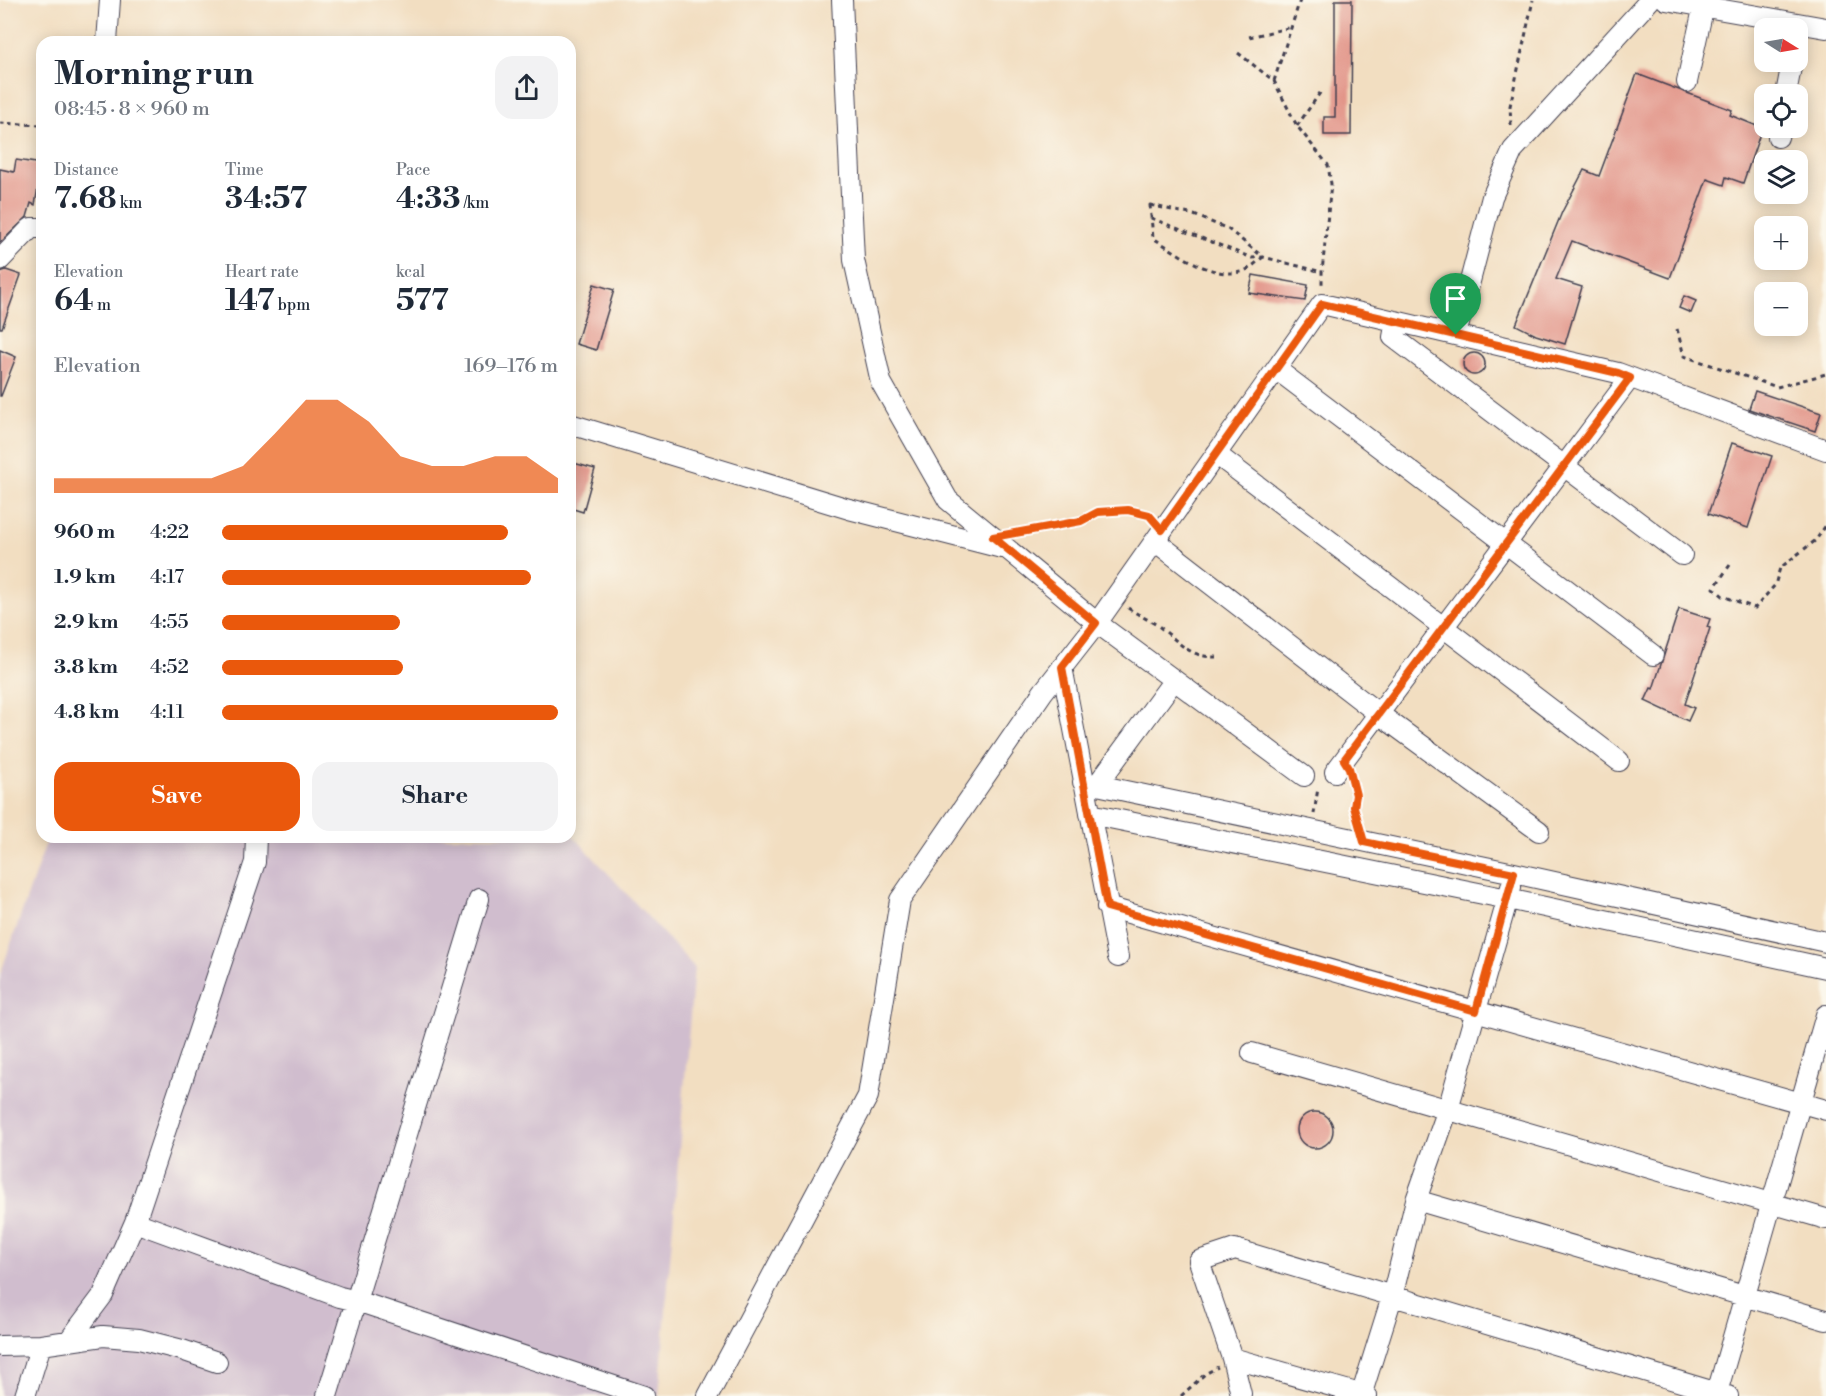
<!DOCTYPE html>
<meta charset="utf-8">
<style>
body{margin:0;font-family:"Libre Bodoni",serif;background:#f2f2f3;color:#1f2937;height:100vh;display:flex;flex-direction:column;font-size:22px;white-space:nowrap}
*{box-sizing:border-box;margin:0}
p{font-size:20px;color:#747a83}
.icon{flex:none;width:33px;height:33px;fill:none;stroke:currentColor;stroke-width:2;stroke-linecap:round;stroke-linejoin:round}
.map{position:relative;flex:1;overflow:hidden}
.drawer{position:absolute;left:36px;top:36px;width:540px;height:807px;display:flex;flex-direction:column;background:#fff;border-radius:18px;box-shadow:0 3px 15px #0003}
.drawer>*{flex:none}
.needle{width:39px;rotate:101deg}
.buttons{position:absolute;left:1754px;top:18px;display:grid;gap:12px}
.buttons a{display:grid;place-items:center;width:54px;height:54px;border-radius:12px;background:#fff;box-shadow:0 3px 15px #0003;font-size:30px}
.pin{position:absolute;display:grid;place-items:center;width:51px;height:51px;color:#fff;margin:-62px -26px;border-radius:50% 50% 50% 0;rotate:-45deg;box-shadow:0 0 6px #0007}
.pin .icon{rotate:45deg}
.round{display:grid;place-items:center;flex:none;width:63px;height:63px;border-radius:18px;background:#f2f2f3}
.headline{display:flex;align-items:center;justify-content:space-between;height:102px;padding:0 18px}
h1{font-size:33px;font-weight:700;line-height:45px}
.metrics{display:grid;grid-template-columns:repeat(3,1fr);gap:9px;height:102px;padding:6px 18px}
.metrics div{display:grid;align-content:center}
.metrics b{font-size:30px;font-weight:700}
.metrics small{font-size:16px;font-weight:400}
.metrics p{font-size:16px}
.chart{height:168px;padding:12px 18px}
.chart p{display:flex;justify-content:space-between}
.chart svg{width:100%;height:108px;margin-top:6px;fill:#ea580c;opacity:.7}
.action{display:flex;gap:12px;margin-top:auto;padding:12px 18px}
.action a{flex:1;height:69px;border-radius:18px;background:#ea580c;color:#fff;font-size:24px;font-weight:700;line-height:69px;text-align:center}
.action a+a{background:#f2f2f3;color:#1f2937}
ul{padding:0 18px;list-style:none;font-size:20px}
li{display:grid;grid-template-columns:96px 72px 1fr;align-items:center;height:45px}
li i{height:15px;border-radius:8px;background:#ea580c}
.map>svg:first-child{display:block}
</style>
<div class="map">
<svg width="1826" height="1396" viewBox="0 0 1826 1396">
<rect width="100%" height="100%" fill="#fbf7ec"/>
<filter id="ink" filterUnits="userSpaceOnUse"><feTurbulence type="fractalNoise" baseFrequency=".0167" numOctaves="2"/><feDisplacementMap in="SourceGraphic" scale="12" xChannelSelector="R" yChannelSelector="G"/><feConvolveMatrix kernelMatrix="1 2 1 2 8 2 1 2 1" color-interpolation-filters="sRGB"/></filter>
<filter id="wash" filterUnits="userSpaceOnUse"><feTurbulence type="fractalNoise" baseFrequency=".008" numOctaves="4" result="noise"/><feDisplacementMap in="SourceGraphic" scale="24" xChannelSelector="R" yChannelSelector="G"/><feGaussianBlur stdDeviation="1.35" result="paint"/><feColorMatrix in="noise" values="0 0 0 0 0 0 0 0 0 0 0 0 0 0 0 0 0 1.4 0 .05"/><feComposite in="paint" operator="in"/></filter>
<g filter="url(#wash)">
<rect width="100%" height="100%" fill="#f2dec1"/>
<path fill="#d0bdce" d="M570,832l124,135 -35,429h-659v-421l48,-138h522z"/>
<g id="blocks">
<path fill="#e29488" d="M1335,0h17l-1,135h-27v-18h11z
M1637,74l95,36 -2,5 32,13 -19,55 -17,-6 -2,8 -17,-6 -37,99 -98,-37 -16,38 26,8 -17,57 -29,-9 -20,-10 46,-113 22,-42 15,6z
M16,160l26,4 -7,41 -4,-2 -4,14 -27,26v-74l14,3z
M6,270l15,5 -19,53h-2v-56z
M1253,275l55,10 -3,16 -56,-8z
M594,284l20,6 -18,60 -20,-6z
M1684,296l12,5 -5,12 -12,-5z
M0,350l16,7 -15,39h-1z
M1463 364a11 11 0 1 1 22 0a11 11 0 1 1-22 0Z
M1755,391l66,22 -6,18 -66,-22z
M1732,443l40,13 -24,72 -40,-14z
M570,462l25,7 -12,43 -13,-4z
M1679,609l31,10 -3,8 3,1 -25,76 9,4 -6,13 -43,-20 6,-13 2,1z
M1297 1130a18 18 0 1 1 36 0a18 18 0 1 1-36 0Z"/>
</g>
</g>
<g filter="url(#ink)">
<use href="#blocks" fill-opacity="0" stroke="#413e4f" stroke-width="1.5"/>
<g fill="none" stroke-linecap="round" stroke-linejoin="round">
<defs>
<path id="minor" d="M842,0l12,260 27,122 67,118 149,123 207,153
M1666,0l160,28
M107,42l3,-42
M1687,82l18,-82
M1786,94l6,-32
M1778,137l2,-9
M0,260l31,-32h11
M1396,321l-3,16 289,218
M1456,335l36,-138 21,-47 137,-150
M1276,369l377,286
M570,424l279,85 153,39
M1216,454l403,307
M1155,541l224,173 160,117
M1062,667l56,290
M1335,772l295,-394
M1083,782l431,91 312,69
M1097,785l77,-105
M1090,814l418,85 318,69
M256,837l-1,25 -120,360 205,75 17,4 287,95
M1107,907l719,203
M1252,1053l574,166
M1416,1200l410,120
M70,1339l33,-44 32,-73
M0,1346l41,-1 62,-9 36,3 43,11 35,12
M1232,1358l135,38
M1241,1394l-9,-36 -33,-97 36,-12 493,147
M25,1396l16,-51
M327,1396l152,-497
M708,1396l160,-300 32,-196 143,-208 54,-69 225,-319 296,69 208,77
M1361,1396l31,-99 24,-97 32,-91 63,-222
M1716,1396l110,-381"/>
</defs>
<use href="#minor" stroke="#413e4f" stroke-width="22"/>
<path stroke="#413e4f" stroke-width="3" stroke-dasharray="4.5 4.5" stroke-linecap="butt" d="M1249,37l43,-10
M1238,53l36,28 23,45 31,39 3,19 -9,88v15
M1274,81l26,-81
M0,123l42,2
M1511,125l-1,-19 23,-106
M1297,126l25,-36
M1150,205l44,10 34,14 35,28c-6,5 -12,11 -19,14 -31,10 -66,-18 -91,-33z
M1151,218l101,40 11,-1 59,15
M1677,329l7,27 93,31 49,-13
M1016,533l65,-12 17,-9 29,-2 24,8
M1730,565l-16,23 9,8 32,12 20,-23 5,-17 36,-28 10,-15
M1128,608c9,6 19,11 29,17 22,16 31,33 61,32
M1352,780c3,15 2,28 6,43
M1314,814l4,-26
M1181,1396l24,-22 13,-7"/>
<use href="#minor" stroke="#fff" stroke-width="20"/>
</g>
</g>
<g fill="none" stroke-linecap="round" stroke-linejoin="round" filter="url(#ink)">
<defs>
<path id="route" d="M1322,304l296,69 12,5 -286,382 5,8 7,27 -2,12 10,35 150,31 -38,138 -369,-104 -45,-240 34,-44 -103,-86 88,-16 17,-9 30,-2 21,5 13,15z"/>
</defs>
<use href="#route" stroke="#fff" stroke-width="12"/>
<use href="#route" stroke="#ea580c" stroke-width="8"/>
</g>
</svg>
<div class="buttons">
<a><svg class="needle" viewBox="-14 -14 28 28"><path d="M0-13l5 13h-10z" fill="#e53935"/><path d="M0 13l5-13h-10z" fill="#747a83"/></svg></a>
<a><svg class="icon" aria-label="locate" viewBox="0 0 24 24"><circle cx="12" cy="12" r="6"/><path d="M12 2v4M12 18v4M2 12h4M18 12h4"/></svg></a>
<a><svg class="icon" aria-label="layers" viewBox="0 0 24 24"><path d="M12 4l9 5-9 5-9-5zM3 14l9 5 9-5"/></svg></a>
<a>+</a>
<a>−</a>
</div>
<div class="pin" style="left:1456px;top:335px;background:#1e9e55"><svg class="icon" aria-label="arrive" viewBox="0 0 24 24"><path d="M6 21V4h12l-3 4 3 4H6"/></svg></div>
<section class="drawer">
<div class="headline"><div><h1>Morning run</h1><p>08:45 · 8 × 960 m</p></div><a class="round"><svg class="icon" aria-label="share" viewBox="0 0 24 24"><path d="M12 15V3M7 8l5-5 5 5M5 13v7h14v-7"/></svg></a></div>
<div class="metrics">
<div><p>Distance</p><b>7.68<small> km</small></b></div>
<div><p>Time</p><b>34:57</b></div>
<div><p>Pace</p><b>4:33<small> /km</small></b></div>
</div>
<div class="metrics">
<div><p>Elevation</p><b>64<small> m</small></b></div>
<div><p>Heart rate</p><b>147<small> bpm</small></b></div>
<div><p>kcal</p><b>577</b></div>
</div>
<div class="chart"><p><span>Elevation</span>169–176 m</p>
<svg viewBox="0 0 160 44" preserveAspectRatio="none"><path d="M0 44V38L10 38L20 38L30 38L40 38L50 38L60 33L70 20L80 6L90 6L100 15L110 29L120 33L130 33L140 29L150 29L160 38V44z"/></svg>
</div>
<ul>
<li><b>960 m</b>4:22<i style="width:85%"></i></li>
<li><b>1.9 km</b>4:17<i style="width:92%"></i></li>
<li><b>2.9 km</b>4:55<i style="width:53%"></i></li>
<li><b>3.8 km</b>4:52<i style="width:54%"></i></li>
<li><b>4.8 km</b>4:11<i style="width:100%"></i></li>
</ul>
<div class="action"><a>Save</a><a>Share</a></div>
</section>
</div>
